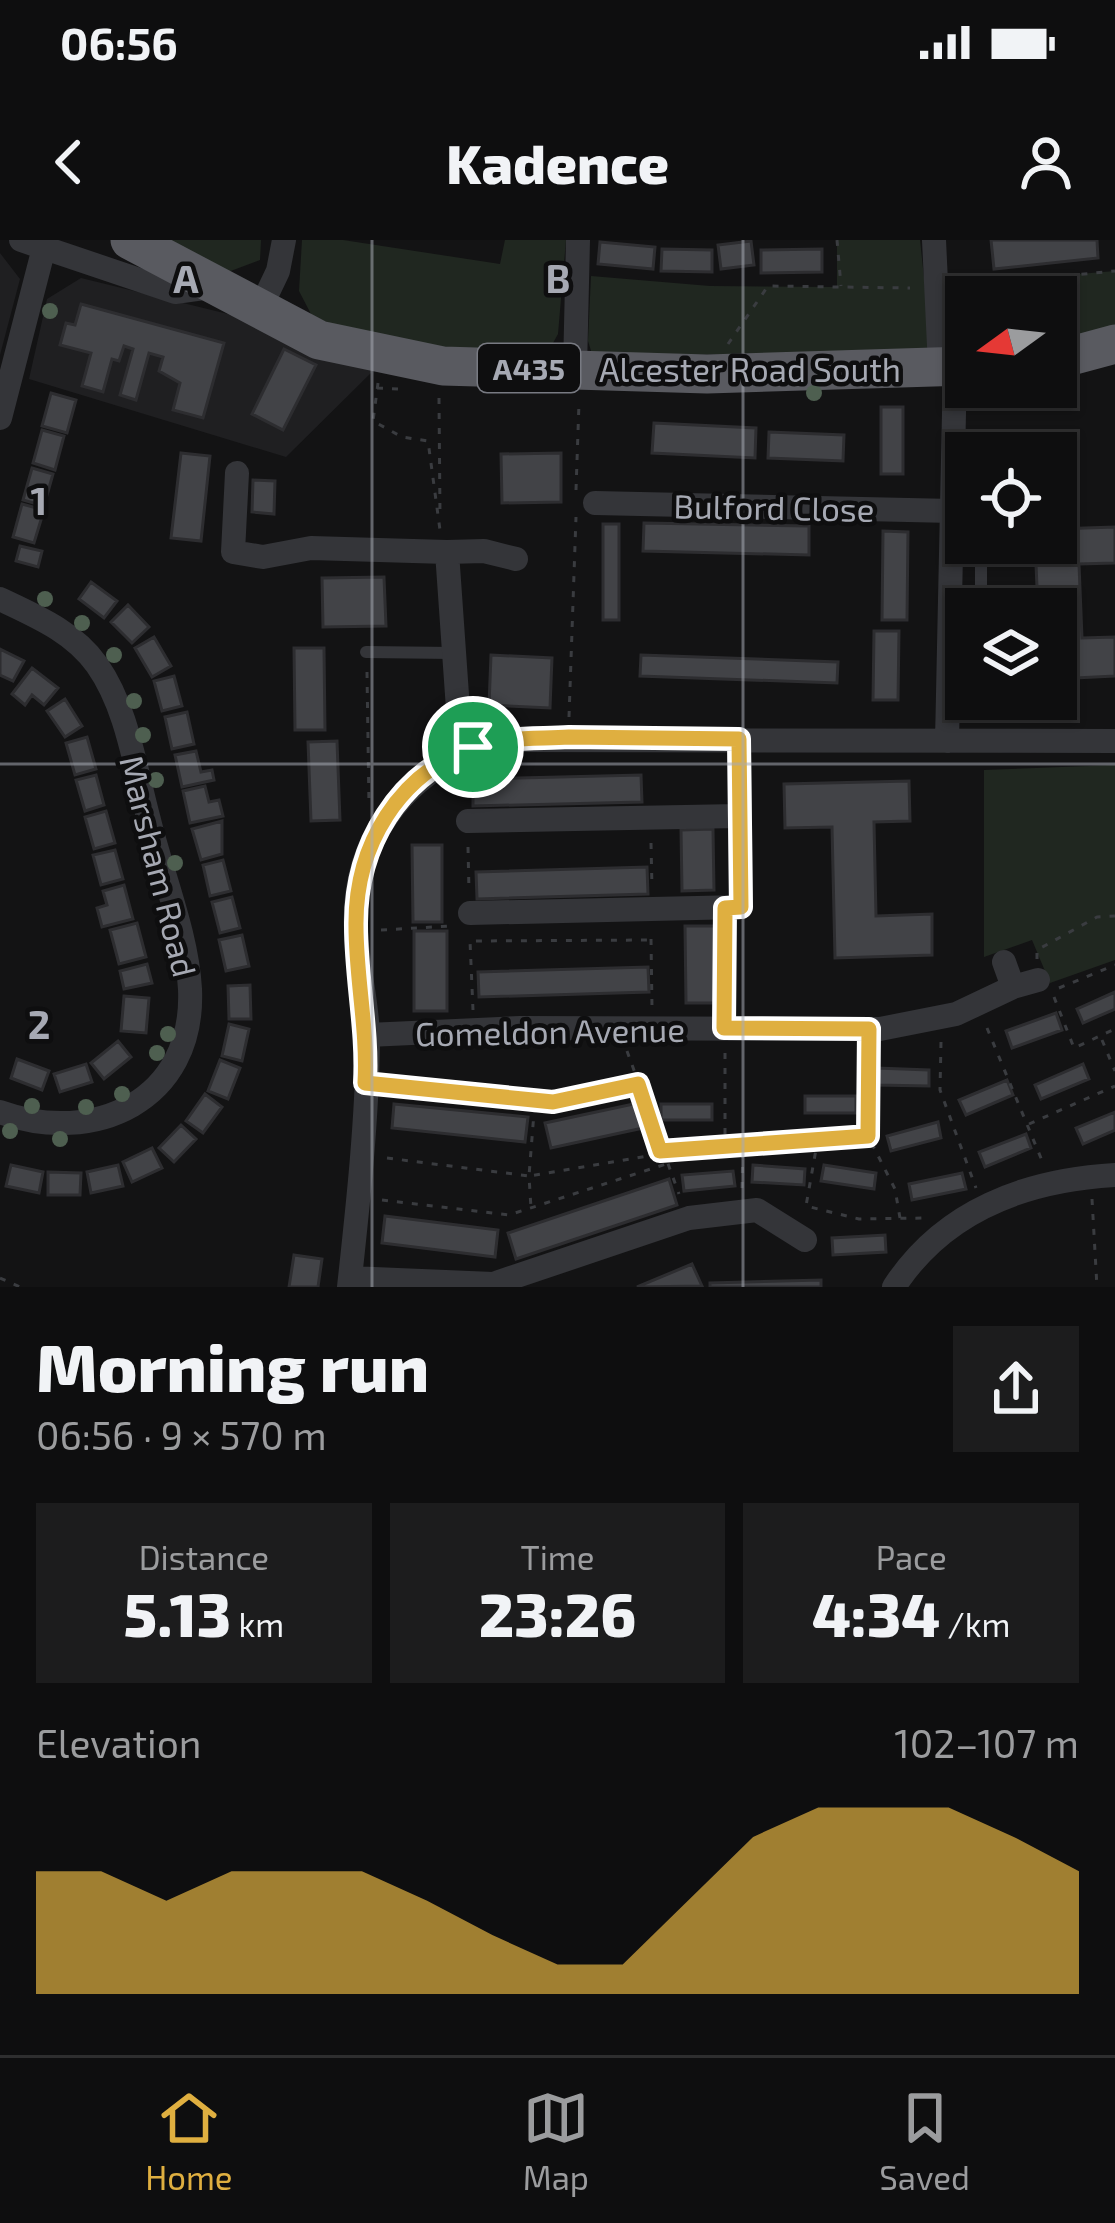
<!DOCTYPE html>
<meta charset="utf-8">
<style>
body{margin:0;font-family:"Exo 2",sans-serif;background:#1c1c1d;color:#f1f3f6;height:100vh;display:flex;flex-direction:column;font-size:45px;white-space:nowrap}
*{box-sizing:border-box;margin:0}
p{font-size:39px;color:#9b9c9e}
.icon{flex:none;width:66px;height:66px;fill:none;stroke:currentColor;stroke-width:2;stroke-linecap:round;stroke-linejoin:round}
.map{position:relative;height:1047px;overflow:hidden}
.details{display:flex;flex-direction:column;background:#0e0e0f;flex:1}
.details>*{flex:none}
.needle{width:78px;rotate:255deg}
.buttons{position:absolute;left:945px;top:36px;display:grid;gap:24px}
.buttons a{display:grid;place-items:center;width:132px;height:132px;border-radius:0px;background:#0e0e0f;box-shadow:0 3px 9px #0004,0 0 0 3px #2e2e2f;font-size:60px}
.pin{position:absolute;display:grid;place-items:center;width:102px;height:102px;color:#fff;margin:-51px;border:6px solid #fff;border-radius:50%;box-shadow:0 3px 12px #0007}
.round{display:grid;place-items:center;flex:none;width:126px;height:126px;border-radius:0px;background:#1c1c1d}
.headline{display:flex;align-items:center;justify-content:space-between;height:204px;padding:0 36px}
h1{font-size:66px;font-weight:800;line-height:90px}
.metrics{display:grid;grid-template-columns:repeat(3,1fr);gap:18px;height:204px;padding:12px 36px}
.metrics div{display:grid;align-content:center;border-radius:0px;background:#1c1c1d;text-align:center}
.metrics b{font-size:60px;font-weight:800}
.metrics small{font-size:33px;font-weight:400}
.metrics p{font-size:33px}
.chart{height:336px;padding:24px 36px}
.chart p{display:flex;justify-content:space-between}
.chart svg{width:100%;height:216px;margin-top:12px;fill:#dfaf40;opacity:.7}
.status{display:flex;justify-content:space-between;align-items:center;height:84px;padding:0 60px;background:#0e0e0f;direction:ltr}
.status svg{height:33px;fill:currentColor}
header{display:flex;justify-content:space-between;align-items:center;height:156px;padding:0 36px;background:#0e0e0f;font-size:54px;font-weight:800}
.menu{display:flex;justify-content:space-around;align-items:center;height:168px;border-top:3px solid #2e2e2f;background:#0e0e0f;font-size:33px;color:#9b9c9e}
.menu a{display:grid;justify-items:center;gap:6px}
.menu .active{color:#dfaf40}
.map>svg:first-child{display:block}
</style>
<div class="status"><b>06:56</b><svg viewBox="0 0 49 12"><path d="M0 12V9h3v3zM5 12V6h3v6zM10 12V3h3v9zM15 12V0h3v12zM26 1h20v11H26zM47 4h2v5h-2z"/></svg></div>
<header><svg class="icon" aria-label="back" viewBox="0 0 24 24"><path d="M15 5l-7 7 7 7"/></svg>Kadence<svg class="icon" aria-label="person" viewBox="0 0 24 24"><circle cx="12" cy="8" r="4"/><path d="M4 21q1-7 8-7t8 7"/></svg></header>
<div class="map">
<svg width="1115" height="1047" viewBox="0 0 1115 1047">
<rect width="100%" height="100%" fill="#131314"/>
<path fill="#1f1f21" d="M0,13l20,26 -20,76z
M81,38l151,37 148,49 -94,93 -257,-78 18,-80z"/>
<path fill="#202720" d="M162,0h99l-1,20 -32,12z
M302,0h41l157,24 5,-24h61l-8,94 -10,18 -164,-6 -72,-30 -13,-25z
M837,0h83l5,47 190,-16v56l-59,16v-46h-90v52l-373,8 -5,-16 3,-65 119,10 127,1z
M1115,525v195l-65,23 -18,-43 -48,17v-187z"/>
<path fill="#424347" stroke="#2d2d30" stroke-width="3" d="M991,0h106l1,18 -104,11z
M751,1l3,24 -33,4 -3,-24z
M600,2l55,5 -2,22 -55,-5z
M662,9l50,1v22l-51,-1z
M822,9v23l-61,1v-23z
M81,64l143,39 -21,75 -30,-8 7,-27 -21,-12 4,-14 -14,-4 -13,47 -16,-5 13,-46 -9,-3 -5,15 -7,-2 -9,33 -21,-6 9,-33 -31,-8 6,-22 9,2z
M284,109l32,16 -33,65 -31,-16z
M51,153l25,7 -9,33 -25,-7z
M881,167h22v67h-22z
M654,183l102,5 -1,30 -103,-5z
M42,190l22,6 -9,34 -22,-7z
M769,192l75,3 -1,26 -75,-3z
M181,213l29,3 -9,85 -30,-3z
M561,213v49l-59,1 -1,-49z
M32,228l21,6 -9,32 -21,-6z
M253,240l22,1 -1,33 -22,-2z
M22,264l22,6 -10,33 -21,-6z
M644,283l165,3v29l-166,-4z
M603,284h16v96h-16z
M1115,287v36l-36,1 3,74 33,-1v39l-59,3v-70h-18l-3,-66h21v-14z
M883,291l25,1 -1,88h-25z
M20,306l22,5 -4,16 -22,-6z
M384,337l2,49 -63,1 -1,-49z
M91,342l26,19 -13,17 -25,-19z
M128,365l21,22 -17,16 -21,-21z
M874,391h25l-1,69h-25z
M154,397l17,29 -19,11 -17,-29z
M294,408h30l1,82h-30z
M0,409l24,12 -11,20 -13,-6z
M491,415l61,3 -2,50 -61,-3z
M641,415l197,7 -1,21 -197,-7z
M32,428l26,20 -14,17 -12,-10 -7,10 -13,-11z
M174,436l8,30 -20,5 -8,-30z
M65,459l17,27 -17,11 -18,-26z
M187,472l7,32 -22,5 -7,-32z
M87,497l9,32 -21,6 -9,-32z
M337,501l3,79 -29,1 -3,-79z
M196,511l5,21 11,-2 2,10 -32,7 -7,-32z
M96,535l8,30 -19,6 -9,-31z
M641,535l1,27 -169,4v-27z
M909,541l1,40 -36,1 2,94 56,-2v41l-97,3 -3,-131 -47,1 -1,-44z
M205,546l4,16 10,-2 4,16 -33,7 -7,-32z
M106,571l9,32 -21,6 -9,-32z
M222,581v33l-21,6 -9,-31z
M713,589l1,61 -32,1 -1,-61z
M412,605h30v77h-29z
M115,610l8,29 -22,6 -8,-30z
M223,620l8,31 -21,5 -7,-31z
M647,627l1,27 -171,5 -1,-27z
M124,645l9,34 -31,8 -5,-19 10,-3 -4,-14z
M232,657l8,31 -20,5 -8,-31z
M137,683l9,34 -27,7 -9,-34z
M685,686h30l1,77h-30z
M414,691h33v80h-33z
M242,695l7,31 -23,5 -7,-31z
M147,724l5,19 -28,6 -4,-18z
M648,727l1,25 -170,5 -1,-25z
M250,745l1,34h-22l-1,-33z
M1115,752v17l-32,14 -6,-14z
M124,756l25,2 -3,35 -25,-2z
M1056,773l6,17 -50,18 -6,-17z
M229,784l20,5 -7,32 -20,-5z
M118,801l13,16 -27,22 -13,-16z
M17,819l32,12 -7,19 -31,-12z
M220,820l20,8 -12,31 -20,-8z
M86,824l6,18 -32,10 -6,-18z
M1083,824l6,15 -48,20 -6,-14z
M876,828l53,2v16l-54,-1z
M1007,840l6,15 -47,20 -7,-15z
M205,854l17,13 -19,26 -17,-12z
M805,856h51v17h-51z
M638,863l5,25 -92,20 -6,-25z
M394,864l134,13 -3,25 -133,-14z
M661,864h51v16h-51z
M1115,872v18l-32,14 -7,-16z
M938,882l3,16 -50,13 -4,-15z
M181,885l15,14 -22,23 -15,-14z
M1026,894l5,14 -46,19 -6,-15z
M152,908l10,20 -30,14 -9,-20z
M11,925l32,7 -4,21 -33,-7z
M118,925l5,21 -32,7 -4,-21z
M753,925l52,4 -1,16 -52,-3z
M824,925l52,8 -2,16 -53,-8z
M733,931l2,15 -51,5 -2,-16z
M48,932l33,1 -1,22h-32z
M962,933l4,16 -54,11 -3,-16z
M669,939l8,26 -161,54 -8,-26z
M385,976l113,14 -3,27 -113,-14z
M885,995l1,17 -53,3 -1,-17z
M294,1015l28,4 -4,28h-29z
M692,1024l10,22 -65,1z
M821,1040v7h-111v-4z"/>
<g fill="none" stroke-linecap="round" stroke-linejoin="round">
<path stroke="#3a3c40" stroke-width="3" stroke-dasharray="6 9" stroke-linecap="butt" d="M837,0l4,46
M962,46l153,-15
M728,104l40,-58 142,2
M378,143l-5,38 29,16 26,4 12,89
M377,148l21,1
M439,158l1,117
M576,250l3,-87
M367,432l2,134
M569,477l7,-200
M651,603l1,45
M468,607l1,44
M381,690l69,-4
M651,699l1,69
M1037,719v-9l60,-33 18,-1
M1059,748l56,-23
M1054,757l20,51 41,-19
M725,768v-75
M473,770l-3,-69 181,-1
M987,788l56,135
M1102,800l13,31
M941,802l-1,48 36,98
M627,811l52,143
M725,813v87
M869,814l-1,82 27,53 5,29
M392,846l143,14 -6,76 196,-33 143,-7
M537,860l16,2 84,-18
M1029,884l86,-38
M818,898l-12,68 53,13 65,-1
M387,918l142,18 2,32
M742,948l1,-44
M1092,959l5,88
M382,960l127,15 157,-51
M0,1038l20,9"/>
<path stroke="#343539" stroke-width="12" d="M981,369v-66
M366,412l87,1"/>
<path stroke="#343539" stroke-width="24" d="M21,0l154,52 36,-5
M934,0l6,127
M259,71l19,-40 6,-31
M575,129l3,-129
M0,178l46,-178
M237,233l-4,79 30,5 48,-9 136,4 11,157 15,38
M595,263l358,8
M447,312l37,-1 32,8
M0,359c36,17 74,33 97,66 31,44 38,104 52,155 13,54 38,114 41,169 5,112 -96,157 -190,123
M947,501l8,-375
M468,581l270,-5
M470,673l271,-6 -2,-168
M1004,722l9,25 25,-7
M368,795l152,-7 360,1 76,-15 57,-27
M350,1038l143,6 196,-66 68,-8 48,30
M349,1047c9,-82 18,-165 19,-247 0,-37 -11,-73 -12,-110 -5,-96 56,-168 148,-190l611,1
M894,1047c50,-77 133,-107 221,-112"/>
<path stroke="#595a60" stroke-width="39" d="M130,0l189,100 124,26 264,8 259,-8
M1056,120l59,-16"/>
</g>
<g fill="#4e5f50">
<circle cx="50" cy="71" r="8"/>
<circle cx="814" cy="153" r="8"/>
<circle cx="45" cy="359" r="8"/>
<circle cx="82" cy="383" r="8"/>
<circle cx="114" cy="415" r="8"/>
<circle cx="134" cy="461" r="8"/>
<circle cx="143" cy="495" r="8"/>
<circle cx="156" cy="540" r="8"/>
<circle cx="175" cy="623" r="8"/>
<circle cx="168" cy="794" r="8"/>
<circle cx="157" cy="813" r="8"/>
<circle cx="122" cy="854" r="8"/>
<circle cx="32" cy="866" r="8"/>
<circle cx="86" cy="867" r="8"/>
<circle cx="10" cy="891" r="8"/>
<circle cx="60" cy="899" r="8"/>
</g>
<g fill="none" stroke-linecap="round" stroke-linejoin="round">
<defs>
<path id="route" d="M569,497l170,2 2,168 -16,1 -1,120 145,1 -1,107 -208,15 -22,-67 -85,18 -188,-19c3,-53 -9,-104 -9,-157 -1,-80 42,-153 120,-180 30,-9 62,-7 93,-9z"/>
</defs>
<use href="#route" stroke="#fff" stroke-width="24"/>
<use href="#route" stroke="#dfaf40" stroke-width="15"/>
</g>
<path fill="none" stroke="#a6a9b3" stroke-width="3" stroke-opacity="0.55" d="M372,0v1047M743,0v1047M0,524h1115"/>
<g text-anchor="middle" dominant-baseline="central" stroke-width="9" stroke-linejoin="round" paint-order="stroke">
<rect fill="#0e0e0f" stroke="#787a82" stroke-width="3" x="478" y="104" width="102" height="48" rx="9"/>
<g font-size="30" font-weight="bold" fill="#a6a9b3">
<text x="529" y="128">A435</text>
</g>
<g font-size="33" fill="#a6a9b3" stroke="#0e0e0f">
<text x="750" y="129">Alcester Road South</text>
<text transform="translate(774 267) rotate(1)">Bulford Close</text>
<text transform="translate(159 626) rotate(76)">Marsham Road</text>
<text transform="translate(550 791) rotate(-1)">Gomeldon Avenue</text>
</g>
</g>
<g font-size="39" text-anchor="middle" font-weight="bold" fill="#a6a9b3" stroke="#0e0e0f" stroke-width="9" stroke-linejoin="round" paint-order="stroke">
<text x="186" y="53">A</text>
<text x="558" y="53">B</text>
<text x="39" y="275">1</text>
<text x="39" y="799">2</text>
</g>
</svg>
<div class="buttons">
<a><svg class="needle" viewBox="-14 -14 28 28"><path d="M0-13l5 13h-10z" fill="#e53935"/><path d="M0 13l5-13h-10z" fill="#9b9c9e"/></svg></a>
<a><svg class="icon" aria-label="locate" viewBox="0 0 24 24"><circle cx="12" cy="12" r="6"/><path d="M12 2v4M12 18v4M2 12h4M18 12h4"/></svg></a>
<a><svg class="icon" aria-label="layers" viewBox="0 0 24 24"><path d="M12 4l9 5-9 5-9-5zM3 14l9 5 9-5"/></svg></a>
</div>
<div class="pin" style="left:473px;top:507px;background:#1e9e55"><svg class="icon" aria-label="arrive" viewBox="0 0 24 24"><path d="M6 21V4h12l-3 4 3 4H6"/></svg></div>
</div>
<section class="details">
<div class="headline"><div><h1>Morning run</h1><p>06:56 · 9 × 570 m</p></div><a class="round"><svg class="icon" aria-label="share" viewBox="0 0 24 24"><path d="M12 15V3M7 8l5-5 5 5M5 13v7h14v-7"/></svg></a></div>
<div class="metrics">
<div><p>Distance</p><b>5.13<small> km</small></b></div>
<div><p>Time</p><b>23:26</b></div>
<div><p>Pace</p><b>4:34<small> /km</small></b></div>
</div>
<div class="chart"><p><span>Elevation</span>102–107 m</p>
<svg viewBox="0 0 160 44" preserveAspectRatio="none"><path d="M0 44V19L10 19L20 25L30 19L40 19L50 19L60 25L70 32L80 38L90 38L100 25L110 12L120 6L130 6L140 6L150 12L160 19V44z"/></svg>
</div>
</section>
<nav class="menu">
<a class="active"><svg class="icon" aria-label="home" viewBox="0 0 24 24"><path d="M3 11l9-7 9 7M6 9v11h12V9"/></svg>Home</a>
<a><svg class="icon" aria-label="map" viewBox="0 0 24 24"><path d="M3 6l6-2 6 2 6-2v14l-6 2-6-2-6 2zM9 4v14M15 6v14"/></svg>Map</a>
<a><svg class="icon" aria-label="saved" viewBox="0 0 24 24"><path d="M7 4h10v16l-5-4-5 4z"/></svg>Saved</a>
</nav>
